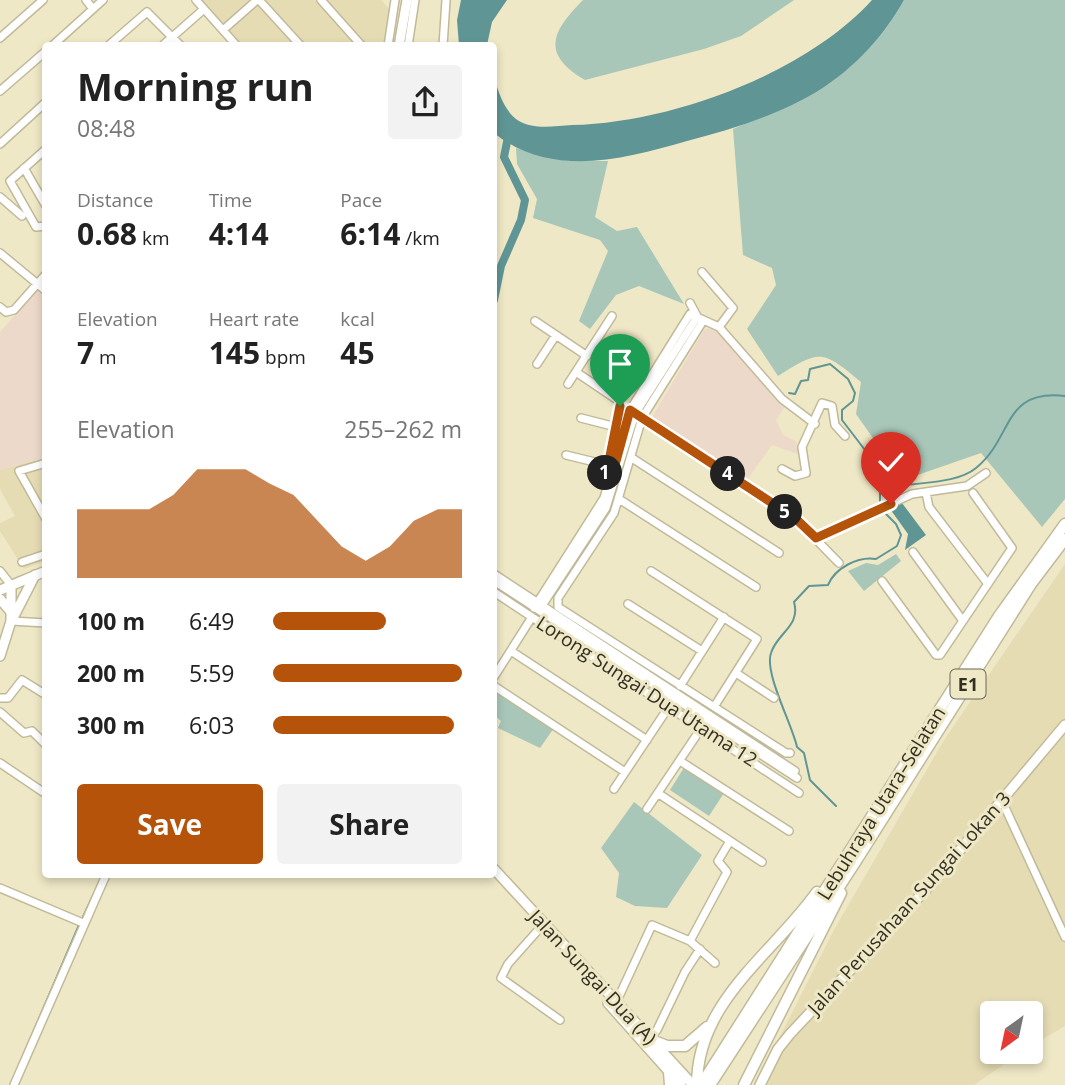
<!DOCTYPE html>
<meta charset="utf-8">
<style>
body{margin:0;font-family:"Open Sans",sans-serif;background:#f2f2f2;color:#222;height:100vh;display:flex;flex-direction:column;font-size:26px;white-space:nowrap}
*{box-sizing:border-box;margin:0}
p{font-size:23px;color:#767676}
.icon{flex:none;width:38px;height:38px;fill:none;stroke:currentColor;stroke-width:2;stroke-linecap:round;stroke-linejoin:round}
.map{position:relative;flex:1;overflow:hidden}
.details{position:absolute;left:42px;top:42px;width:455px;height:836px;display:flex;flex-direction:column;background:#fff;border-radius:7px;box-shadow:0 4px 10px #0003}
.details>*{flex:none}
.needle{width:46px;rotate:213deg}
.buttons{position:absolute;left:980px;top:1001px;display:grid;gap:14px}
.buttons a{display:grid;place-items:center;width:63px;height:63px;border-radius:7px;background:#fff;box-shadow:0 4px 10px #0003;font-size:35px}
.pin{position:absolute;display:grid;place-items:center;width:60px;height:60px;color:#fff;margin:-72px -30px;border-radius:50% 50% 50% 0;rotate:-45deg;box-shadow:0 0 7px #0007}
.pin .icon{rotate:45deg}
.km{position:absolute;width:35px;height:35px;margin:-18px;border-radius:50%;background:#222;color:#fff;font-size:19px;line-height:35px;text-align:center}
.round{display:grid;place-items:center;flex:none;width:74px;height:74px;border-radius:7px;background:#f2f2f2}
.overview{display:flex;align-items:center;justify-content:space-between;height:119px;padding:0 35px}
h1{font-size:38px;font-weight:700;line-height:52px}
.figures{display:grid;grid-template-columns:repeat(3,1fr);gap:10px;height:119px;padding:7px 35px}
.figures div{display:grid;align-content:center}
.figures b{font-size:30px;font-weight:700}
.figures small{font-size:19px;font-weight:400}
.figures p{font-size:19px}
.chart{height:196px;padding:14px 35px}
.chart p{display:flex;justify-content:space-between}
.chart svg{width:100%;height:126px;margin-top:7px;fill:#b45309;opacity:.7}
.action{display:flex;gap:14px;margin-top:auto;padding:14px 35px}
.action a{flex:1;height:80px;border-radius:7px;background:#b45309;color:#fff;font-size:28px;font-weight:700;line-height:80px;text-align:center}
.action a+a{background:#f2f2f2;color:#222}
ul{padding:0 35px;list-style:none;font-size:23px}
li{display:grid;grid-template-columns:112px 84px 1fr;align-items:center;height:52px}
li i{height:18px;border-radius:9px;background:#b45309}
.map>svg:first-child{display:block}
</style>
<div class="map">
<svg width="1065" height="1085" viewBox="0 0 1065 1085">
<rect width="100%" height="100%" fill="#efe8c6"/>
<path fill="#e5dcb4" d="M201,0h180l15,16 -4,29h-149z
M45,457v104l-21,8 -24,-38v-8l15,-7 -15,-27v-19z
M1065,564v462l-34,20v-33h-39v39h30l-48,33h-208l11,-26 -2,-13 60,-118 109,-188z"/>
<path fill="#edd9ca" d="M41,290l4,4v163l-45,13v-138l36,-41z
M710,328l9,5 66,74 -9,13 7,15 13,6 4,14 -28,-10 -25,35 -95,-63 52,-87z"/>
<path fill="#a8c7b8" d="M583,0h211l-53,36 -37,13 -119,31c-44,-26 -34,-48 -2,-80z
M904,0h161v499l-23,28 -61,-74 -72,25 -22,-20 -31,-44 5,-32c-39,-32 -40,-33 -83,-6l-31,-47 29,-44 -4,-17 -29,-13 -10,-126c71,-31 132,-57 171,-129z
M516,148l52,13h40l-13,56 22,14 20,-4 47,77 -45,-18 -23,9 -26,34 -11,-8 29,-70 -8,-11 -67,-22 4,-19 -20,-35z
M896,554l5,7 -37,30 -16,-20 18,-8 12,2z
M494,688l60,40 -14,20 -42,-20 3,-7 -7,-6z
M685,766l39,27 -15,23 -39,-26z
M634,802l68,53 -35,53 -32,-2 -19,-9 3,-24 -18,-25z"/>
<path fill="#5f9695" d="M461,0h46l-15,22 -5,23h-28l-2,-25z
M872,0h32c-20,36 -49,67 -83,89 -40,25 -88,40 -134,52 -63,18 -136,38 -193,-8v-58c3,15 11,38 25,46 15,9 36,5 53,4 98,-2 233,-51 300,-125z
M902,503l24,32 -21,15 3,-16 -18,-25z"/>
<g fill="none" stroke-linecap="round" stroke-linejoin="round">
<path stroke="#5f9695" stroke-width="2" d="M789,393l6,1 6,-13 7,-1 2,-11 20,-5 18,15 7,14 -2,8 -11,9v10l39,51 14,4 12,10c21,-3 52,-3 69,-17 38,-31 26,-79 89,-72
M880,503v-31
M836,806l-26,-26 -6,-27 -7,-6c-5,-23 -33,-74 -26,-94 6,-20 30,-27 23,-51l15,-16 19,-1c7,-17 30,-29 48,-26l21,-13 4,-11 -5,-11 -11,-11
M82,919l14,-30
M19,1065l60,-140"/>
<path stroke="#5f9695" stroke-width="8" d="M494,300l7,-34 20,-46 4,-20 -21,-43 5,-25"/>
<defs>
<path id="minor" d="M86,0l7,9
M196,0l41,46
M259,0l42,46
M321,0l41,46
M223,30l34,-30
M0,38l43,-38
M52,46l51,-46
M108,46l39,-34 34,34
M162,46l42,-37
M388,46l7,-46
M408,46l7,-46
M443,46l3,-46
M0,91l46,-40
M0,144l46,-42
M46,149l-36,32 26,46 10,-1
M24,168l22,38
M0,197l22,19
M0,253l46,38
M702,272l31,36 -14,19
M690,303l7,13
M0,307l6,5 8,-2 32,-36
M535,321l52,35
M703,321l-61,97 -28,95 -56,85v9l228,146h4
M537,364l19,-29
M576,372l43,29 1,9 -17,69 7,4
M568,384l44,-68
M639,416l156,102 44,45
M581,418l35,9
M566,455l41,10
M632,458l147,95
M46,463l-27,8 27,48
M782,469l13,7 11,-3 -4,-26 20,-44 10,3 3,19 10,11
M926,493l3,14 59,77
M619,499l137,88
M816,538l96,-44 55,-8 19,-13
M913,552l50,69
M22,562l24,-8
M0,571l11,14
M651,571l106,68 -43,68
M494,574l301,197
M494,581l303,197
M882,581l54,74h4l72,-107 -39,-55
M494,592l305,201
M543,604l63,-96 29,-94 62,-97
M628,604l74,47
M534,608l70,-110 26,-88 60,-96 29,13 63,72 33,25
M11,621l35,2
M511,651l136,89
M736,673l38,25
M494,677l38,-60
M494,686l131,86
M680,686l44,-69
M0,698h8l14,-18 24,15
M0,712l24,21 8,-2 14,14
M680,761l109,70
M0,763l43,29
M614,789l58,-87
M659,794l103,68
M1002,801l63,136
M647,809l55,-82
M0,888l83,35
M540,928l-32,36 -7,14 59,42
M690,941l37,-69 -9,-11 12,-20
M616,1003l36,-78 38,16 25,22
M649,1039l8,-9 28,-58 15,-23
M14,1085l92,-210"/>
<path id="major" d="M399,46l8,-46
M0,590l46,-19
M0,599l12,14
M14,616l21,-41
M0,656l11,-35v-36
M494,869l199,216
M608,1003l73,82
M760,1085l18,-36 12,-15 144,-153 131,-156"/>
<path id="highway" d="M649,1039l18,7h18l22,-19
M669,1072l1,13
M697,1085c0,-84 76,-131 120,-193
M701,1085l298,-469 66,-92
M710,1085l146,-224 175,-277 34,-45
M744,1085l97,-192"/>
</defs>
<use href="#minor" stroke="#c1ba9a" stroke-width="10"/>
<use href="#major" stroke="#c1ba9a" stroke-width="12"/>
<use href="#highway" stroke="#c1ba9a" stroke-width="13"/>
<use href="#minor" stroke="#fff" stroke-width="7"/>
<use href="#major" stroke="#fff" stroke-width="9"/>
<use href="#highway" stroke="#fff" stroke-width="10"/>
</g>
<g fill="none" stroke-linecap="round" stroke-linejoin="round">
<defs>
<path id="route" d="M620,406l-15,75 5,2 20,-73 165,108 21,20 75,-34"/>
</defs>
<use href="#route" stroke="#fff" stroke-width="14"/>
<use href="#route" stroke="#b45309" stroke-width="9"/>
</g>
<g text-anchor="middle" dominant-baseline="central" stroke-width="6" stroke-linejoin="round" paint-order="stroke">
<rect fill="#efe8c6" stroke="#6b6653" stroke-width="2" x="950.5" y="669.5" width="35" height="29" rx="5"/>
<g font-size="18" font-weight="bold" fill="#322f22">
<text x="968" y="684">E1</text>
</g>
<g font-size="19" fill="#322f22" stroke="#efe8c6">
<text transform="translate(647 691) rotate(33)">Lorong Sungai Dua Utama 12</text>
<text transform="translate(881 803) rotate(-58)">Lebuhraya Utara–Selatan</text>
<text transform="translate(909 903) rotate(-48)">Jalan Perusahaan Sungai Lokan 3</text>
<text transform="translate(593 977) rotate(47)">Jalan Sungai Dua (A)</text>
</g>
</g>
</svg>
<div class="buttons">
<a><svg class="needle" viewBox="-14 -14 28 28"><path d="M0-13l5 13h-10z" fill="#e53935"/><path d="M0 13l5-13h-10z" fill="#767676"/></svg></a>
</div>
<div class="pin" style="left:620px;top:406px;background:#1e9e55"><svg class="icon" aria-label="arrive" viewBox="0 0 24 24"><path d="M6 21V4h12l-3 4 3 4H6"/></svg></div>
<div class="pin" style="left:891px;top:504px;background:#d93025"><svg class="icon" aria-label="check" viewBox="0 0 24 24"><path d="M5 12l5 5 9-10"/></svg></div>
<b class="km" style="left:605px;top:473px">1</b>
<b class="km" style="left:728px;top:474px">4</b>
<b class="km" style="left:785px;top:512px">5</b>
<section class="details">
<div class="overview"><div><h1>Morning run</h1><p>08:48</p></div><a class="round"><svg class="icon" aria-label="share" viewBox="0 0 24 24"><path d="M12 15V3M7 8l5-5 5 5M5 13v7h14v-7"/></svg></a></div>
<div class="figures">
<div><p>Distance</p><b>0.68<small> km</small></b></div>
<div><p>Time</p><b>4:14</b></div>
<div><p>Pace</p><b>6:14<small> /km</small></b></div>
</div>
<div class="figures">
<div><p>Elevation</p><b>7<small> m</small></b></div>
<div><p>Heart rate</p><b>145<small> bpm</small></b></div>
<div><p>kcal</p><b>45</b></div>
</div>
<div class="chart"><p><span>Elevation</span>255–262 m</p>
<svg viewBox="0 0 160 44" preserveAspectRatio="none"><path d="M0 44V20L10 20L20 20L30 20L40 15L50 6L60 6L70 6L80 11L90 15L100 24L110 33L120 38L130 33L140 24L150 20L160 20V44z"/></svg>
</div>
<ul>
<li><b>100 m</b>6:49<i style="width:60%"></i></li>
<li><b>200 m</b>5:59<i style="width:100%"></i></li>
<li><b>300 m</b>6:03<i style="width:96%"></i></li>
</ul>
<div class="action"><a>Save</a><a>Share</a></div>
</section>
</div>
